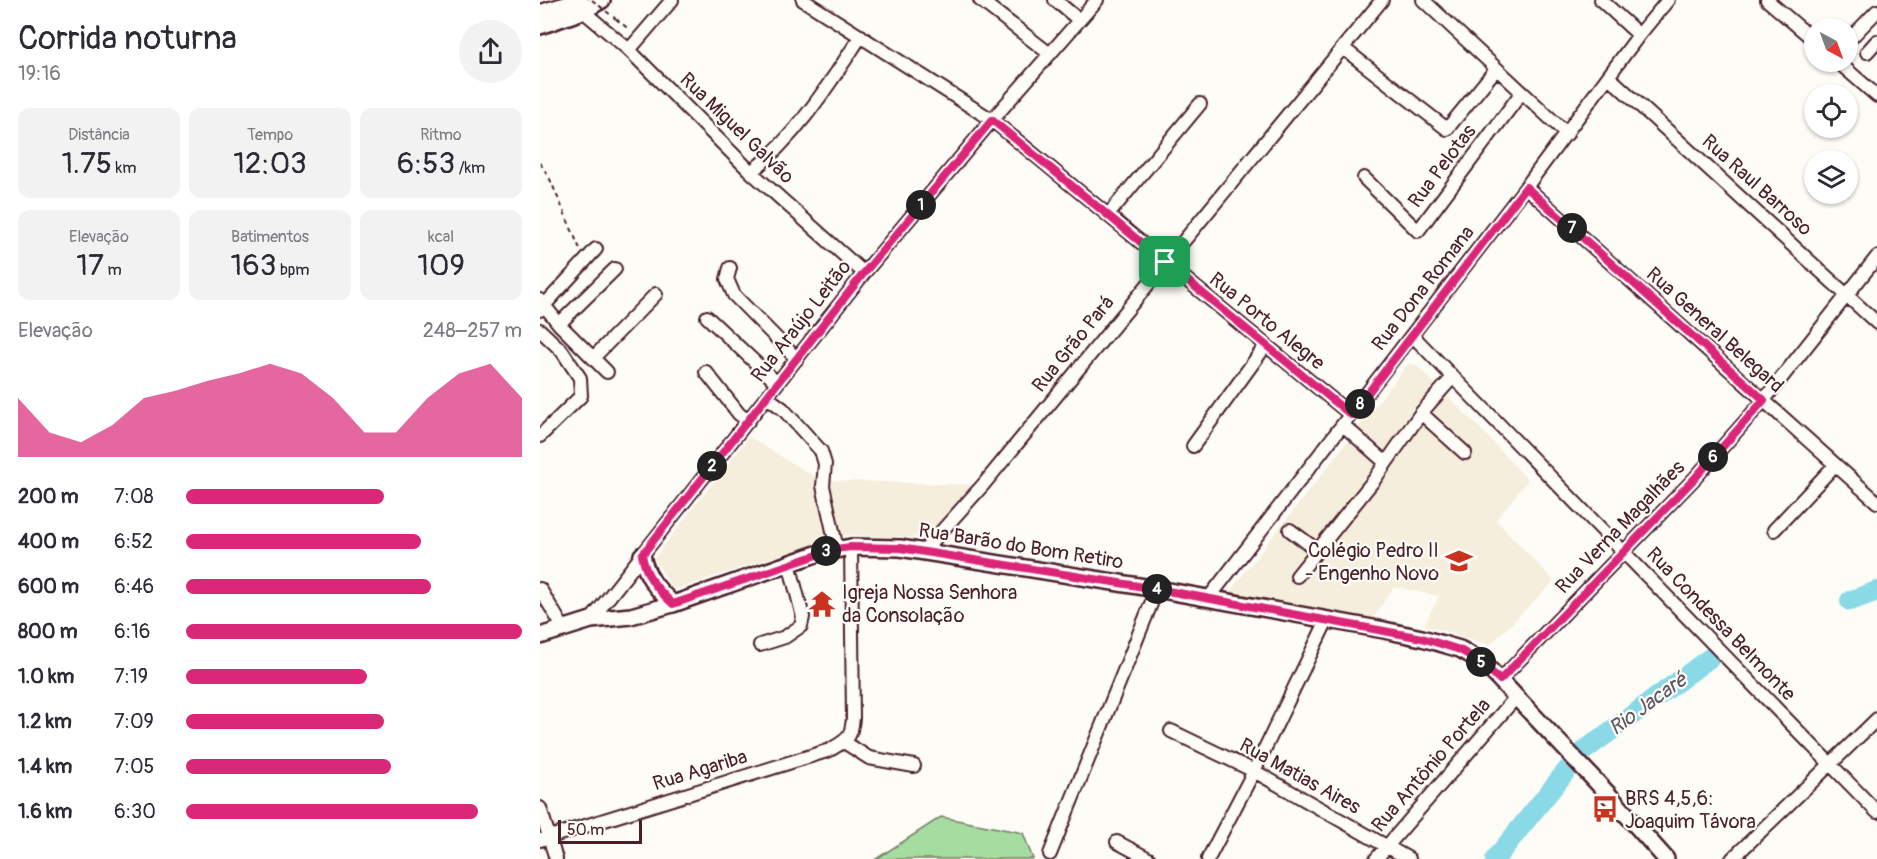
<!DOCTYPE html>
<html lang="pt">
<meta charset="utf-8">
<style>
body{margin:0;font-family:Pangolin,sans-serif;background:#f2f2f3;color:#2b2b33;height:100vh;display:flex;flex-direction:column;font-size:22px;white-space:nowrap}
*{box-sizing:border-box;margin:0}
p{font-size:20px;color:#7c7c81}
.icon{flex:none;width:33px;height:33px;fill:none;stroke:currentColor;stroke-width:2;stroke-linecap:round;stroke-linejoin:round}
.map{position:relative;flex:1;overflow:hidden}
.drawer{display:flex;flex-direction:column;background:#fff;width:540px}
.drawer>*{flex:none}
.needle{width:39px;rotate:139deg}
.fabs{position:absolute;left:1264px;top:18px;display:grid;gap:12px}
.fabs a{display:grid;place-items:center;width:54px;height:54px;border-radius:50%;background:#fff;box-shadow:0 2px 4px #0004;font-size:30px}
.scale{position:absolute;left:18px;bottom:15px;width:84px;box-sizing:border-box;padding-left:6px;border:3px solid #4a1f2b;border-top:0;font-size:16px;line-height:21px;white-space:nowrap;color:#4a1f2b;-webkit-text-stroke:4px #fdfcf7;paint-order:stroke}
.pin{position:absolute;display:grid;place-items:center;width:51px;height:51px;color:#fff;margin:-26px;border-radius:12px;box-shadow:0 3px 9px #0006}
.km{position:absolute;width:30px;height:30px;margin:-15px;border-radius:50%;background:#222;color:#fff;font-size:16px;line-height:30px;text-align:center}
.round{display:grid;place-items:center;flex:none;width:63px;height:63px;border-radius:32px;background:#f2f2f3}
.summary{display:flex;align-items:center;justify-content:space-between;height:102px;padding:0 18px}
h1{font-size:33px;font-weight:600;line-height:45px}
.metrics{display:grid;grid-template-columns:repeat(3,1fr);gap:9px;height:102px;padding:6px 18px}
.metrics div{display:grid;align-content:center;border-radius:12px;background:#f2f2f3;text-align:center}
.metrics b{font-size:30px;font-weight:600}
.metrics small{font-size:16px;font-weight:400}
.metrics p{font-size:16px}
.chart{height:168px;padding:12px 18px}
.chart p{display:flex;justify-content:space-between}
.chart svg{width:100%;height:108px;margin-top:6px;fill:#db2777;opacity:.7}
ul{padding:0 18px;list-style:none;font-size:20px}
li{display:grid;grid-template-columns:96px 72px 1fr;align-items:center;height:45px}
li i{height:15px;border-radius:8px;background:#db2777}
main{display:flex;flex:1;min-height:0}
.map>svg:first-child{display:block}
</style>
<main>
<section class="drawer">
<div class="summary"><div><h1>Corrida noturna</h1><p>19:16</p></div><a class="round"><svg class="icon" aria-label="share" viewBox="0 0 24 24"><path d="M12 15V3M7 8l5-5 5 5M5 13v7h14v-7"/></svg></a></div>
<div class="metrics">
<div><p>Distância</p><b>1.75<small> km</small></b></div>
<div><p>Tempo</p><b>12:03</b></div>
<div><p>Ritmo</p><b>6:53<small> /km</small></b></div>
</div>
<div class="metrics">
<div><p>Elevação</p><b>17<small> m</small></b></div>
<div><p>Batimentos</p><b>163<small> bpm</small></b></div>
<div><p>kcal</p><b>109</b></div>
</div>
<div class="chart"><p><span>Elevação</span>248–257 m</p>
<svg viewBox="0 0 160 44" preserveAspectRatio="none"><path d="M0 44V20L10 34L20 38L30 31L40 20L50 17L60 13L70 10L80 6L90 10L100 20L110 34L120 34L130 20L140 10L150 6L160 20V44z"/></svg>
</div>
<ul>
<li><b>200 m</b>7:08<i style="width:59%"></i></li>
<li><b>400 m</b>6:52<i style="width:70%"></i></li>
<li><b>600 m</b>6:46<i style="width:73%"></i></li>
<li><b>800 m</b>6:16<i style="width:100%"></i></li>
<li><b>1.0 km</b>7:19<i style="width:54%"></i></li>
<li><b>1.2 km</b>7:09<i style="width:59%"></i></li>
<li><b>1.4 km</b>7:05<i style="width:61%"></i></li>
<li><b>1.6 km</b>6:30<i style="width:87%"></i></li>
</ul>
</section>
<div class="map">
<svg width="1337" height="859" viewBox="0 0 1337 859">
<rect width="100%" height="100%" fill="#fdfcf7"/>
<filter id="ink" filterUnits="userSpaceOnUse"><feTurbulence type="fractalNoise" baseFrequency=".0167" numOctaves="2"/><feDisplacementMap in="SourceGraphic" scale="12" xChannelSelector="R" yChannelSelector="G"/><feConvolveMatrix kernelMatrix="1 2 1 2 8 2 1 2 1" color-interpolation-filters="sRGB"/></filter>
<g filter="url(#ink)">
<path fill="#f6eedc" d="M868,364l8,1 59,58 53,57 -32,40 58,61 -64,64 -66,-20 15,-29 -45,-9 -22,33 -140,-23 -1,-7z
M209,437l71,43 153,5 -47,53 -84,-3 -169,55 -19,-32z"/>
<path fill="#a5dca0" stroke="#787e66" stroke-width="1.5" d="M401,817l82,16 10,26h-157z"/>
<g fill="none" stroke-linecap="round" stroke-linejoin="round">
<path stroke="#8ad9e6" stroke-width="20" d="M1310,601l27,-10
M1045,750l126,-93
M955,859l72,-89"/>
<defs>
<path id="minor" d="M263,0l189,120 359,295
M440,0l70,54
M515,0l24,20
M883,0l144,134
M1061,0l38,35
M1227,0l48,41
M43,11l46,39 122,122 113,101
M1308,41l29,-30
M803,48l104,81 49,-60
M89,50l43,-50
M1327,52l10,-11
M1298,62l39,34
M1069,77l268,246
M211,172c46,-36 78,-88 110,-136
M824,178l54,53 104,-139
M986,187l351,315
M568,215l92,-111
M190,268l-3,11 7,16 63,64
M0,300l19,24 48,48
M0,310l56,-61
M167,317l70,66
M19,324l56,-55
M0,330l22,21 18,27 1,18 -41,40
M872,335l465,477
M53,358l63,-64
M166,372l33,42 9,7
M227,397l16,12 38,42 4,13 -2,22 14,63
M881,413l44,40
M803,425l43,38
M653,446l73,-101
M750,530l27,20
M1234,530l61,-65
M383,552l60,-67 399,-485
M757,576l77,-96 47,-67 32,-36
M0,589l24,40
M668,599l318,-412 113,-152 29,-35
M51,620l273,-347 128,-153 105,-120
M220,645l25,-8 16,-11 2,-9 -14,-54
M960,680l195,-202 69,-78 113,-143
M631,731l83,40 155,88
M304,742l25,16 45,8
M0,808l16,51
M0,840l290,-90c18,-11 21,-11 23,-32l-2,-171
M577,842l32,17
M510,854l107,-265
M668,859l46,-88 73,-151
M836,859l140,-162
M1192,859l145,-140"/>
<path id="major" d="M0,13l40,-13
M0,26l43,-15 19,-11
M102,555c4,22 15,34 31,49
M0,636l51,-16 40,-4 42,-12 143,-50 35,-7 49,1 257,41 227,41 38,8 38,11 21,12 19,19 108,114 58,65"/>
</defs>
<use href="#minor" stroke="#4a1f2b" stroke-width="16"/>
<use href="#major" stroke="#4a1f2b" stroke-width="20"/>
<path stroke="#4a1f2b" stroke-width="2" stroke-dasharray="4.5 4.5" stroke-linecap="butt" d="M76,19l14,11
M0,163l9,14 31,72"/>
<use href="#minor" stroke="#fdfcf7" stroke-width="12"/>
<use href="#major" stroke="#fdfcf7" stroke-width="15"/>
<path stroke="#4a1f2b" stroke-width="2" stroke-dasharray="4.5 4.5" stroke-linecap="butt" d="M52,0l24,19"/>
</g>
</g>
<g fill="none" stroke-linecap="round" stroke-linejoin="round" filter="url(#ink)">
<defs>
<path id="route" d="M452,120l359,295 175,-228 238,213 -69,78 -195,202 -19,-18 -21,-12 -38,-12 -265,-49 -257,-41 -49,-1 -16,2 -162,55c-16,-15 -27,-27 -31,-49l222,-282z"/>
</defs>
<use href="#route" stroke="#fff" stroke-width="12"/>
<use href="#route" stroke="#db2777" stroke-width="8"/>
</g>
<defs>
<symbol id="school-bare" viewBox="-9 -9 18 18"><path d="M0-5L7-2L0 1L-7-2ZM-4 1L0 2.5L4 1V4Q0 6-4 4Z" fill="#c8321e" stroke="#fdfcf7" stroke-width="2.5" paint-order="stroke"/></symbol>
<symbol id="temple-bare" viewBox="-9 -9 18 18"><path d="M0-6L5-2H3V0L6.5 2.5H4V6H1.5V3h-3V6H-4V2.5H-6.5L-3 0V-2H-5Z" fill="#c8321e" stroke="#fdfcf7" stroke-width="2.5" paint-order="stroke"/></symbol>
<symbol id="bus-bare" viewBox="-9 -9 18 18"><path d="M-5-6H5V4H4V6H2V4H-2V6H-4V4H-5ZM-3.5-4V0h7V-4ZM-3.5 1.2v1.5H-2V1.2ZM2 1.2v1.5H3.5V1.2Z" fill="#c8321e" stroke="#fdfcf7" stroke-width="2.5" paint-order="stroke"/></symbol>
</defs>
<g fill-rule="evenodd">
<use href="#school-bare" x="900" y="542" width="38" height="38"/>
<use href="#temple-bare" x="263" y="585" width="38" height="38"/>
<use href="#bus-bare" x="1046" y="790" width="38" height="38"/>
</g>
<g text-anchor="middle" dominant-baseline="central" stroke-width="4.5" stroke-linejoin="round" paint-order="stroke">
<g font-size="20" fill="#4a1f2b" stroke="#fdfcf7">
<text transform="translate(197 128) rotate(44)">Rua Miguel Galvão</text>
<text transform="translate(902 166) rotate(-53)">Rua Pelotas</text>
<text transform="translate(1217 185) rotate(42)">Rua Raul Barroso</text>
<text transform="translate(883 288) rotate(-52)">Rua Dona Romana</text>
<text transform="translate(261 321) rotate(-52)">Rua Araújo Leitão</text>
<text transform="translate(727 321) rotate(39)">Rua Porto Alegre</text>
<text transform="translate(1175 330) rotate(42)">Rua General Belegard</text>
<text transform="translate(533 344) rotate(-51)">Rua Grão Pará</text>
<text transform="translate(1080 527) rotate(-46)">Rua Verna Magalhães</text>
<text transform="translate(481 546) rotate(9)">Rua Barão do Bom Retiro</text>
<text transform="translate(1181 624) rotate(46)">Rua Condessa Belmonte</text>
<text transform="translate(891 765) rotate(-49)">Rua Antônio Portela</text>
<text transform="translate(160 770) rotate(-17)">Rua Agariba</text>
<text transform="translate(760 776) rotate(29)">Rua Matias Aires</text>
</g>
<g font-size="20" fill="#4a1f2b" stroke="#fdfcf7" text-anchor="start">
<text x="899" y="550" text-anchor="end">Colégio Pedro II<tspan x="899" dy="23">- Engenho Novo</tspan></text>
<text x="302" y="592">Igreja Nossa Senhora<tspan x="302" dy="23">da Consolação</tspan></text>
<text x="1085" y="798">BRS 4,5,6:<tspan x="1085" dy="23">Joaquim Távora</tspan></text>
</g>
<g font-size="21" font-style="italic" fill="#5d5763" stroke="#fdfcf7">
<text transform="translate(1108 704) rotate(-36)">Rio Jacaré</text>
</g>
</g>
</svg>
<div class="fabs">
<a><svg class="needle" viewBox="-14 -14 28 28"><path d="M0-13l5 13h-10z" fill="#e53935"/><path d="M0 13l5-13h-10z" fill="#7c7c81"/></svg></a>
<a><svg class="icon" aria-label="locate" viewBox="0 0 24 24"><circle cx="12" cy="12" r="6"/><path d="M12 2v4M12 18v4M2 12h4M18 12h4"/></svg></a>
<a><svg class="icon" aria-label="layers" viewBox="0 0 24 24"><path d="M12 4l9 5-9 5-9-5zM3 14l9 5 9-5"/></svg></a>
</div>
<div class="scale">50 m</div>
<div class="pin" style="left:625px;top:262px;background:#1e9e55"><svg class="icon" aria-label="arrive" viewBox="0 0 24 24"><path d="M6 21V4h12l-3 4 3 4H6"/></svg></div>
<b class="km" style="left:381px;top:205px">1</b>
<b class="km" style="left:172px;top:466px">2</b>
<b class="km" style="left:286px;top:551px">3</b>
<b class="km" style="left:617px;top:589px">4</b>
<b class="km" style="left:941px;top:662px">5</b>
<b class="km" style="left:1173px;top:457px">6</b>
<b class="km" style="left:1032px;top:228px">7</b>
<b class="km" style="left:820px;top:404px">8</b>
</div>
</main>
